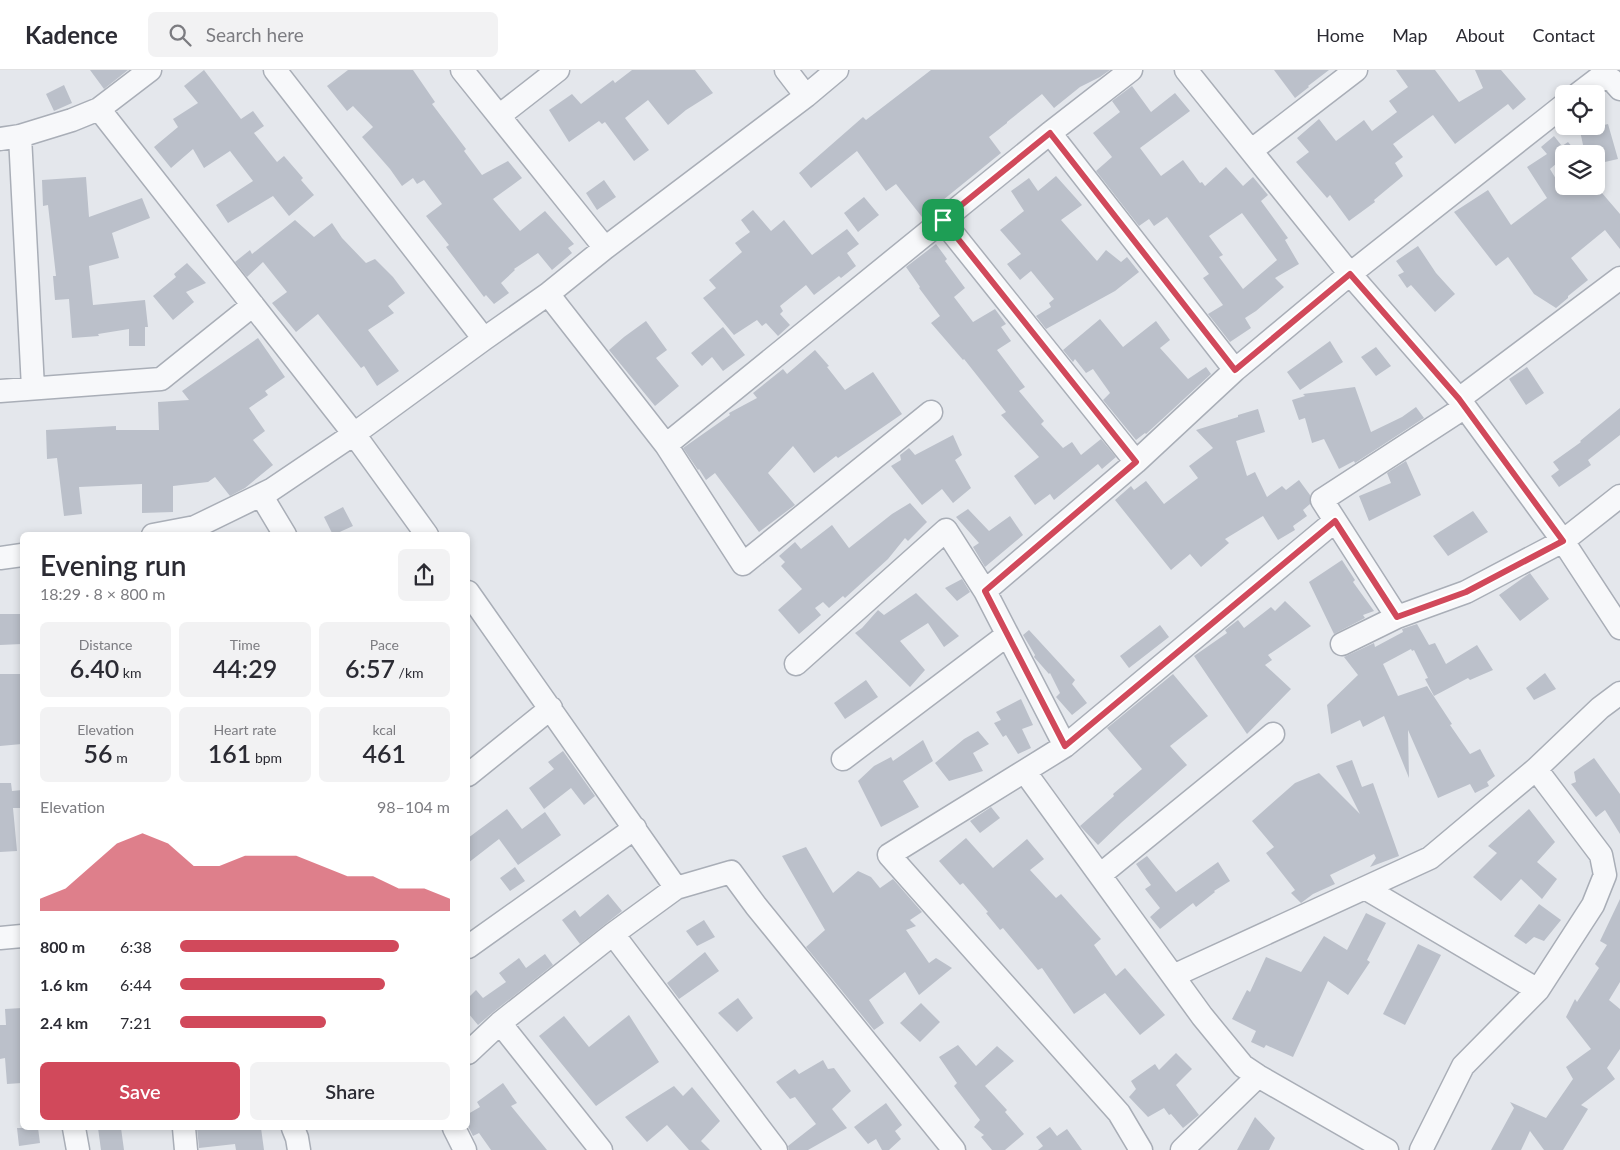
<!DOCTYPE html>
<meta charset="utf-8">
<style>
body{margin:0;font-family:Lato,sans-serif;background:#f2f2f3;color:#2b2b33;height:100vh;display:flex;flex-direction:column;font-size:19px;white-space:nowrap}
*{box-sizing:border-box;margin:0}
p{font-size:16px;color:#7c7c81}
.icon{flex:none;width:28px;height:28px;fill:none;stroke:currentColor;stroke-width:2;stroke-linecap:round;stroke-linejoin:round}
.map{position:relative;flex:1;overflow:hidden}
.sheet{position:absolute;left:20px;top:462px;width:450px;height:598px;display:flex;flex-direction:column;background:#fff;border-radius:8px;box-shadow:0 2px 8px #0003}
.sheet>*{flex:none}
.fabs{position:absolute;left:1555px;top:15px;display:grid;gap:10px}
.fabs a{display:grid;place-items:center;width:50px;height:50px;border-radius:8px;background:#fff;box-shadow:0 2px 8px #0003;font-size:25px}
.pin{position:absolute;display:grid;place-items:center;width:42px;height:42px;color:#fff;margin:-21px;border-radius:10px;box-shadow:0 2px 8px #0006}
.round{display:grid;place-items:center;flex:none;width:52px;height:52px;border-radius:8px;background:#f2f2f3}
.headline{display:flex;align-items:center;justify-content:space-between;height:85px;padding:0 20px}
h1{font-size:28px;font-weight:600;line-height:38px}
.stats{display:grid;grid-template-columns:repeat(3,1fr);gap:8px;height:85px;padding:5px 20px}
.stats div{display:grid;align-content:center;border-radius:8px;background:#f2f2f3;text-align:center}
.stats b{font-size:25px;font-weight:600}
.stats small{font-size:14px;font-weight:400}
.stats p{font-size:14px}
.chart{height:140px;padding:10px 20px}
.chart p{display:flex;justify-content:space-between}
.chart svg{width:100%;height:90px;margin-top:5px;fill:#d1495b;opacity:.7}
.cta{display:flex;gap:10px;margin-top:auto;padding:10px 20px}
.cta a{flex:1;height:58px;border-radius:8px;background:#d1495b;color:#fff;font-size:20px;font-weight:600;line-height:58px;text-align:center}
.cta a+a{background:#f2f2f3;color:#2b2b33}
ul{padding:0 20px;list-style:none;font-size:16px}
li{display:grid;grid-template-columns:80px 60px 1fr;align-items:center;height:38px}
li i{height:12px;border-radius:6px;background:#d1495b}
header{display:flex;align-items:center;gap:30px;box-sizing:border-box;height:70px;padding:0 25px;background:#fff;border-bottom:1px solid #e1e1e2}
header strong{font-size:24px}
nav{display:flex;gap:28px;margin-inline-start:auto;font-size:18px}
.search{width:350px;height:45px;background:#f2f2f3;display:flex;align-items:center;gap:12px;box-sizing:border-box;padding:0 18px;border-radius:8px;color:#7c7c81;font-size:19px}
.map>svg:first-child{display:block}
</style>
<header>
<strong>Kadence</strong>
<div class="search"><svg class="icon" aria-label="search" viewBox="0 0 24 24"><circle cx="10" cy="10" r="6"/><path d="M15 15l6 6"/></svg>Search here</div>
<nav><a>Home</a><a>Map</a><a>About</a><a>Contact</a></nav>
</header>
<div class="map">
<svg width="1620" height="1080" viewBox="0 0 1620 1080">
<rect width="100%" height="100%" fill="#e4e7ec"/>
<path fill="#bbc0ca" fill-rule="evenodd" d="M90,0h38l-24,19z
M204,0l37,49 12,-8 11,15 -10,7 23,29 7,-6 19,22 -2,2 13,15 -25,21 -16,-20 -45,27 -12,-18 37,-24 -23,-30 -26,17 -11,-19 -22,19 -17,-21 24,-20 -5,-8 25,-16 -14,-17z
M348,0h65l22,32 -3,2 34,45 -2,2 18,24 26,-14 14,17 -29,21 27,32 25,-20 29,33 -6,4 4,5 -20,17 -14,-17 -24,16 1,1 -14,13 8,10 -15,11 -8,-9 -2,2 -38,-50 3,-2 -23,-29 16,-12 -18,-24 -7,4 -4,-6 -11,8 -12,-17 -28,-32 11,-10 -20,-21 -6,5 -20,-25z
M632,0h63l18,23 -27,17 -18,15 -20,-25 -23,18 24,32 -15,11 -29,-39 -3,2 -3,-3 -30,21 -20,-32 23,-16 9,10 32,-24 2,3z
M931,0h179l-10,7 -20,10 -26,21 -12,-14 -35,28v1l-18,14 12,16 -79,64 -26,-33 -10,7 -29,-40 -46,37 -12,-15 64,-56 3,3z
M1274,0h55l-21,16 1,1 -14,11z
M1396,0h39l24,32 24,-14 -8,-18h26l25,29 -13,11 -5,-6 -53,40 -22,-29 -40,29 10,13 -8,6 8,13 -29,24 1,2 -26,19 -19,-26 -3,3 -31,-36 13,-10 -12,-14 22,-19 17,22 28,-21 8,11 25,-19 -8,-11 19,-14z
M64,15l8,18 -18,8 -8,-17z
M1132,16l19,26 24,-19 15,18 -50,37 21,28 22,-16 17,23 2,-1 3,4 21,-19 17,19 10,-9 15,18 -7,6 27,37 -3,2 14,24 -24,14 9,9 -28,24 -11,7 6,10 -21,14 -22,-28 15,-9 -20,-27 6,-4 -42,-57 -13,9 -5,-7 -10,7 -43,-55 16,-14 -19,-24 27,-21 -8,-11zM1242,143l35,47 -34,29 -24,-32 4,-2 -14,-19z
M1608,54l10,35 -22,5v-10h-11l-5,-23z
M1554,66l8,10 6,-4 6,7 -6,5h-4v3l-14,12 9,15 10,10 11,-8h16l24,28v35l-15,-19 -34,28 17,22 -20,16v2l-12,10 -22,-14 -26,-37 -12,9 -42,-54 34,-22 23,35 36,-27 -20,-31 20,-13 -6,-7z
M1056,106l26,29 -21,15 36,41 9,-11 15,12 6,-5 12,15 -24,19 -69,38 -10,-13 15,-9 -2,-4 5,-4 -23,-28 -11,9 -13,-16 14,-10 -21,-24 24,-19 -13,-20 18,-13 9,13z
M86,107l3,40 53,-19 8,20 -38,15 7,25 -30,8 4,39 52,-5 3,27h-3v19h-16v-17l-31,5 1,2 -27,2 -3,-39 -14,1 -2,-24h3l-8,-71 -5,1 -1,-26z
M604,110l12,17 -19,13 -11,-17z
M864,127l15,18 -21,17 -14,-19z
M753,140l18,21 13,-11 28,35 35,-26 12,15 -12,9 9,13 -15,12 -2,-2 -25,19 -8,-10 -26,21 3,5 -3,3 10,11 -12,11 -12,-13 -4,3 -5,-6 -23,15 -31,-37 13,-10 -7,-8 33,-28 -7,-9 15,-11 -9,-12z
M295,150l19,17 18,-14 10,15 24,25 9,-4 18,18 12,16 -17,13 6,7 -26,17 31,41 -22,15 -13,-20 -3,2 -43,-54 -22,18 -24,-29 15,-11 -24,-30 -16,15 -12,-15 15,-12 2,4z
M936,174l11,15 -2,2 20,27 -11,9 19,25 22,-13 11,15 -5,3 10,14 -14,9 28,37 -6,4 25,30 -3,3 22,24 9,-6 9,13 20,-16 15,18 -14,12 -4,-5 -44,36 -4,-6 -15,11 -21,-29 25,-19 -38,-42 5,-3 -42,-53 -1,1 -32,-37 9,-7 -21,-28 1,-1 -14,-20z
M1418,176l18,27 19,21 -20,18 -24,-27 -4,3 -9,-13 6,-3 -8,-11z
M187,193l19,20 -20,9 8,10 -21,18 -20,-24 23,-19 -2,-3z
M1100,249l23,28 33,-26 14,19 -10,8 28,31 18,-12 5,7 -65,60 -1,-1 -9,7 -33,-40 7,-7 -17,-24 -7,4 -11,-14 -2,3 -10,-12z
M646,251l21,29 -11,8 23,28 -24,20 -46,-56 15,-13z
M723,257l22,28 -22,16 -11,-14 -10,9 -11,-13z
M258,268l27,39 -20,14 3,4 -19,13 16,23 -12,9 20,25 -28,23 -15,8 -15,-19 -7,5 -35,4v26l-31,1v-29l-63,3 3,27 -18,2 -7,-58 -10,1 -1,-29 70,-4v4h43l-1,-28 31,-2 -7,-9z
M1330,271l13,21 -43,28 -13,-18z
M1376,277l15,19 -15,10 -15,-19z
M815,280l14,16 -2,1 18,23 28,-18 29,42 -64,44 -2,-2 -22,17 -21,-27 -25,27 27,32 -36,27 -44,-59 -9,7 -7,-11 -1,1 -15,-22 47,-33 -1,-2 28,-15 -4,-5 30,-24 4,5z
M1527,297l17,26 -18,12 -17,-26z
M1355,317l16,45 31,-15 14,-10 8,11 -69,45 -1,-2 -15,8 -15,-30 -12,4 -7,-25 -6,2 -7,-20 13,-4 -2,-2z
M1620,338v27l-32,25 3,5 -32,22 -8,-11 8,-6 -6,-8 28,-20 -1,-1z
M1258,339l7,23 -29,9 11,35 8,-4 12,25 15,-11 4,4 13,-10 11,15v9l-7,6 4,6 -14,10 2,4 -17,10 -15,-24 -38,23 4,4 -28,24 -11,-13 -19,16 -56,-70 16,-14 3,4 12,-9 18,23 34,-26 -9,-12 24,-18 -17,-18 42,-13v-2z
M953,365l9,20 -7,5 16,28 -18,15 -11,-14 -20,16 -31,-39 10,-6 -1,-5 9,-7 6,7z
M1406,391l15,34 -52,26 -10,-25 32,-13 -4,-10z
M910,433l17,19 -19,19 -3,-3 -17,21 -43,39 -2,-2 -14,12 -6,-6 -8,6 6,7 -22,19 -21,-24 24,-21 -21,-23 4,-4 -6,-6 16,-14 6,7 31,-24 17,23 43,-34z
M343,437l10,19 -20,9 -9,-18z
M968,439l21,22 21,-15 13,19 -38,32 -12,-20 6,-4 -23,-26z
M1473,441l15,21 -40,24 -15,-20z
M1342,490l13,20 -2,2 21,29 -11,4 2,3 -31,16 -25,-52z
M1530,503l19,26 -29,22 -21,-26z
M962,509l8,13 -13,9 -12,-13z
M916,523l43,43 -15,11 -16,-24 -28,18 25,29 -15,17 -55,-54 7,-5 16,-18 6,5z
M1285,531l26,25 -43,29 4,5 -7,5 26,24 -44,45 -53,-78 33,-23 -2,-3 13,-10 6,8 27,-21 4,4z
M0,544h22v30l-22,1z
M1417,554l12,21 6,-2 11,21 31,-19 16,25 -23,10 -2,-2 -34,18 -9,-17 3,-1 -14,-28 -2,1 -1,-2 -28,15 15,32 29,-10 25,38 -2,1 20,29 10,-5 15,27 -8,6 2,4 -14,7 -5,-9 -32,14 -30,-68 1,48 -25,-62 -21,11 -3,-7 -29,14 -4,-29 31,-30 -14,-18 30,-14 1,4 28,-15 -1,-3z
M1160,555l9,12 -40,31 -9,-12z
M1029,560l46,50 -3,4 15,19 -15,12 -16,-18 4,-4 -10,-20 -1,1 -15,-17 1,-2 -12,-20z
M1545,603l11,16 -22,11 -8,-12z
M0,604h22v70l-22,2z
M1173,604l35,42 -38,30 17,19 -65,57 -24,23 -18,-19 34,-30 -1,-2 29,-25 -35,-41z
M866,610l12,17 -33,22 -11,-16z
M1021,629l12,26 -11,4 9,19 -13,6 -12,-19 -3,2 -9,-14 7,-3 -5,-8z
M978,661l11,13 -16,9 10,18 -34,10 -14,-18 29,-24z
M923,670l10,21 -30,20 16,26 -38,20 -23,-46 16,-15 17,-9 2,4z
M563,681l32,45 -11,9 -13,-17 -27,21 -15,-21 25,-19 -6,-7z
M1594,688l26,36v40l-15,-24 -9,7 -25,-33 5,-2 -2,-10z
M1352,690l10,27 11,-4 26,73 -29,11 6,-9 -2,-4 -44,21 5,9 -22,10 -12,9 -10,-10 4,-3 -29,-37 8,-6 -22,-26 43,-38 24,-10 41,41 -24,-48z
M0,713h11l1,8 10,-1v18h-9l4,43 -17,1z
M991,737l9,11 -20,15 -10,-12z
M507,739l15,20 23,-17 16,23 -43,30 -19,-26 -31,24v-25z
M1529,739l26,33 -18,20 20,17 -15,20 -21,-20 -20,22 -28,-24 24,-24 -9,-7z
M966,768l27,30 34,-29 17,20 -14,11 26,28 5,-4 40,45 -7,6 22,31 9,-8 40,47 -25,20 -35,-42 -31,21 -32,-46 -4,2 -35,-42 -3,2 -14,-17 2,-1 -25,-29 -3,2 -21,-24z
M806,777l27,46 25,-22 13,6 9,11 13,-9 29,33 -12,8 6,6 -10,4 23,33 7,-5 16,10 -33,27 -14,-23 -36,28 15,23 -10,7 -68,-83 19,-17 -43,-74z
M1147,786l29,36 42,-30 12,19 -16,10 1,1 -19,15 -3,-4 -33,26 -10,-12 10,-9 -15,-19 6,-4 -15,-21z
M515,797l10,14 -15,10 -10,-13z
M608,824l14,17 -42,33 -18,-24 13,-10 5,7z
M1620,829v83l-11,18 11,9v40l-13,19 8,11 -34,26 7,4 -25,41h-19l-14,-19 -9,19h-30l23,-42 -4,-6 36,16 27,-39 -7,-12 25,-18 -25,-32 9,-18 2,3 22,-34 -4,-4 12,-19 -7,-4z
M1539,834l22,16 -17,21 -10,-4 -8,7 -12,-8z
M1366,843l20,10 -19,37 3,2 -22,33 -20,-14 -35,76 -27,-12 -2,3 -13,-6 5,-11 -24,-12 15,-29 3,2 16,-35 35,15 23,-36 23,14z
M704,850l11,17 -18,9 -11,-15z
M1418,874l23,11 -36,70 -22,-11z
M705,882l14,19 -40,28 -12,-16z
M545,884l8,11 -61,48 -14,12 -10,-12v-15l8,-8 7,8 23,-16 -7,-9 20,-15 7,10z
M738,928l15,20 -16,14 -19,-19z
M921,933l19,19 -20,20 -20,-19z
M22,938v75l-15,1 -2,-26 -5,1v-34h6l-1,-16z
M629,945l30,47 -63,44 -57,-70 25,-20 25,31z
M958,975l18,21 21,-20 17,15 -29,25 22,24 -2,2 19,22 -19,16h-13l-11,-13 3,-2 -10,-8 6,-7 -26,-34 3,-3 -18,-26z
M1176,983l16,16 -16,16 23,30 -16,13 -12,-14 -2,1 -5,-7 -16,9 -19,-20 7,-8 -5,-8 24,-17 4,6z
M823,990l5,9 6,-1 17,23 -19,18 15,19 -39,22h-19l-1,-4 28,-22 -21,-27 -5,2 -14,-17 19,-13 4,5z
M503,1013l14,20 -6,3 36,44h-56l-12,-17 -6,3 -5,-10v-12l12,-7 -3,-5z
M674,1016l9,10 9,-9 28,34 -19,20 9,9h-21l-22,-25 -20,17 -22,-25z
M886,1033l16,22 -7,6 6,8 -12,11h-7l-6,-11 -8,5 -14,-17z
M1255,1047l20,21 -6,12h-32z
M1050,1057l7,9 10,-7 15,21h-44l5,-4 -7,-9z
M17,1058h21l2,15 -21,3z
M98,1058h23l3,22h-23z
M197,1058h64l3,22h-28l-1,-6 -36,4z"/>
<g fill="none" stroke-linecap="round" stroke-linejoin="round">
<defs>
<path id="street" d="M275,0l209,269
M462,0l143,178
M786,0l20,26
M1186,0l164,204 109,125 104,142 57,87
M1578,24l21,-16 13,2 8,9
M99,39l255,325 73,101
M499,46l59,-46
M1050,63l185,237
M20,66l13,252
M0,69l20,-3 52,-16 27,-11 51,-39
M1252,80l104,-80
M943,151l193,241
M548,224l118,151 77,119 188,-152
M0,321l161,-12 92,-74
M1459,329l161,-121
M666,375l384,-312 81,-63
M261,425l24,40
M153,465l42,-8 76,-37 83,-56 130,-95 64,-45 57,-46 201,-152 31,-26
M0,488l22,-3
M985,521l151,-129 99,-92 115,-96 214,-169
M468,522l208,296
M1397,547l-75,-117 143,-93
M1342,574l55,-27 69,-25 97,-51 57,-45
M796,594l150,-134 39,61 80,155
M843,689l164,-124
M1025,702l177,244 41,50 15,10 129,74
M468,705l83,-67
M1100,805l173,-141
M1365,818l173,102
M613,864l163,216
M0,868l22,-2
M468,877l167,-119
M1173,906l257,-118 106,-89 64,-61 20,-15
M500,953l101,127
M468,983l32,-30 113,-89 63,-46 55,-16 25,34 198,244
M74,1058l4,22
M184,1058l2,22
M293,1058l4,10 2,12
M454,1058l11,22
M1141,1080l-22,-37 -230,-258 176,-109 270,-225
M1182,1080l76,-74
M1421,1080l42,-84 75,-76 55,-85 12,-30 -4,-20 -65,-86"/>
</defs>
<use href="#street" stroke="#a9aeb7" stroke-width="25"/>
<use href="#street" stroke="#f7f8fa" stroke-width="22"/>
</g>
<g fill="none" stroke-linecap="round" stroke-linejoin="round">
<defs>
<path id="route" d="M1050,63l185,237 115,-96 109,125 104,142 -97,51 -69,25 -62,-96 -270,225 -80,-155 151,-129 -193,-242z"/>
</defs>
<use href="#route" stroke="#fff" stroke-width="10"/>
<use href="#route" stroke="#d1495b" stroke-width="6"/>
</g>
</svg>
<div class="fabs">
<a><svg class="icon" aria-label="locate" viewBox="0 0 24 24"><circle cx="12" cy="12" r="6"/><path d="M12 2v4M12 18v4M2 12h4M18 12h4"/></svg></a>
<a><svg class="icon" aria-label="layers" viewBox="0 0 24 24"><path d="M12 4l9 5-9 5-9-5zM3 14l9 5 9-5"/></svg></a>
</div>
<div class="pin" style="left:943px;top:150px;background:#1e9e55"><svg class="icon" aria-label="arrive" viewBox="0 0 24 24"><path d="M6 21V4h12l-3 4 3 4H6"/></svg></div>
<section class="sheet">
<div class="headline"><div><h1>Evening run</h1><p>18:29 · 8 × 800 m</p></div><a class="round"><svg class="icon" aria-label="share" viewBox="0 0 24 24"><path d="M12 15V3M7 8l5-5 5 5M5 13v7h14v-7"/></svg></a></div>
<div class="stats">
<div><p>Distance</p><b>6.40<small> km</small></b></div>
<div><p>Time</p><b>44:29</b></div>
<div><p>Pace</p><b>6:57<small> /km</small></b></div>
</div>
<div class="stats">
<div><p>Elevation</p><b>56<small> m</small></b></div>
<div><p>Heart rate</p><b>161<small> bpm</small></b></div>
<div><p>kcal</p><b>461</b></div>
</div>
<div class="chart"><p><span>Elevation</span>98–104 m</p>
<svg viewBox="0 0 160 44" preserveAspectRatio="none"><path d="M0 44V38L10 33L20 22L30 11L40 6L50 11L60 22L70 22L80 17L90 17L100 17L110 22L120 27L130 27L140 33L150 33L160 38V44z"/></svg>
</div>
<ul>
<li><b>800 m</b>6:38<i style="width:81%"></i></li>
<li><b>1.6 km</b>6:44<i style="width:76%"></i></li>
<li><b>2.4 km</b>7:21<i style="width:54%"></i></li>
</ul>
<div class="cta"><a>Save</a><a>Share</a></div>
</section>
</div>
